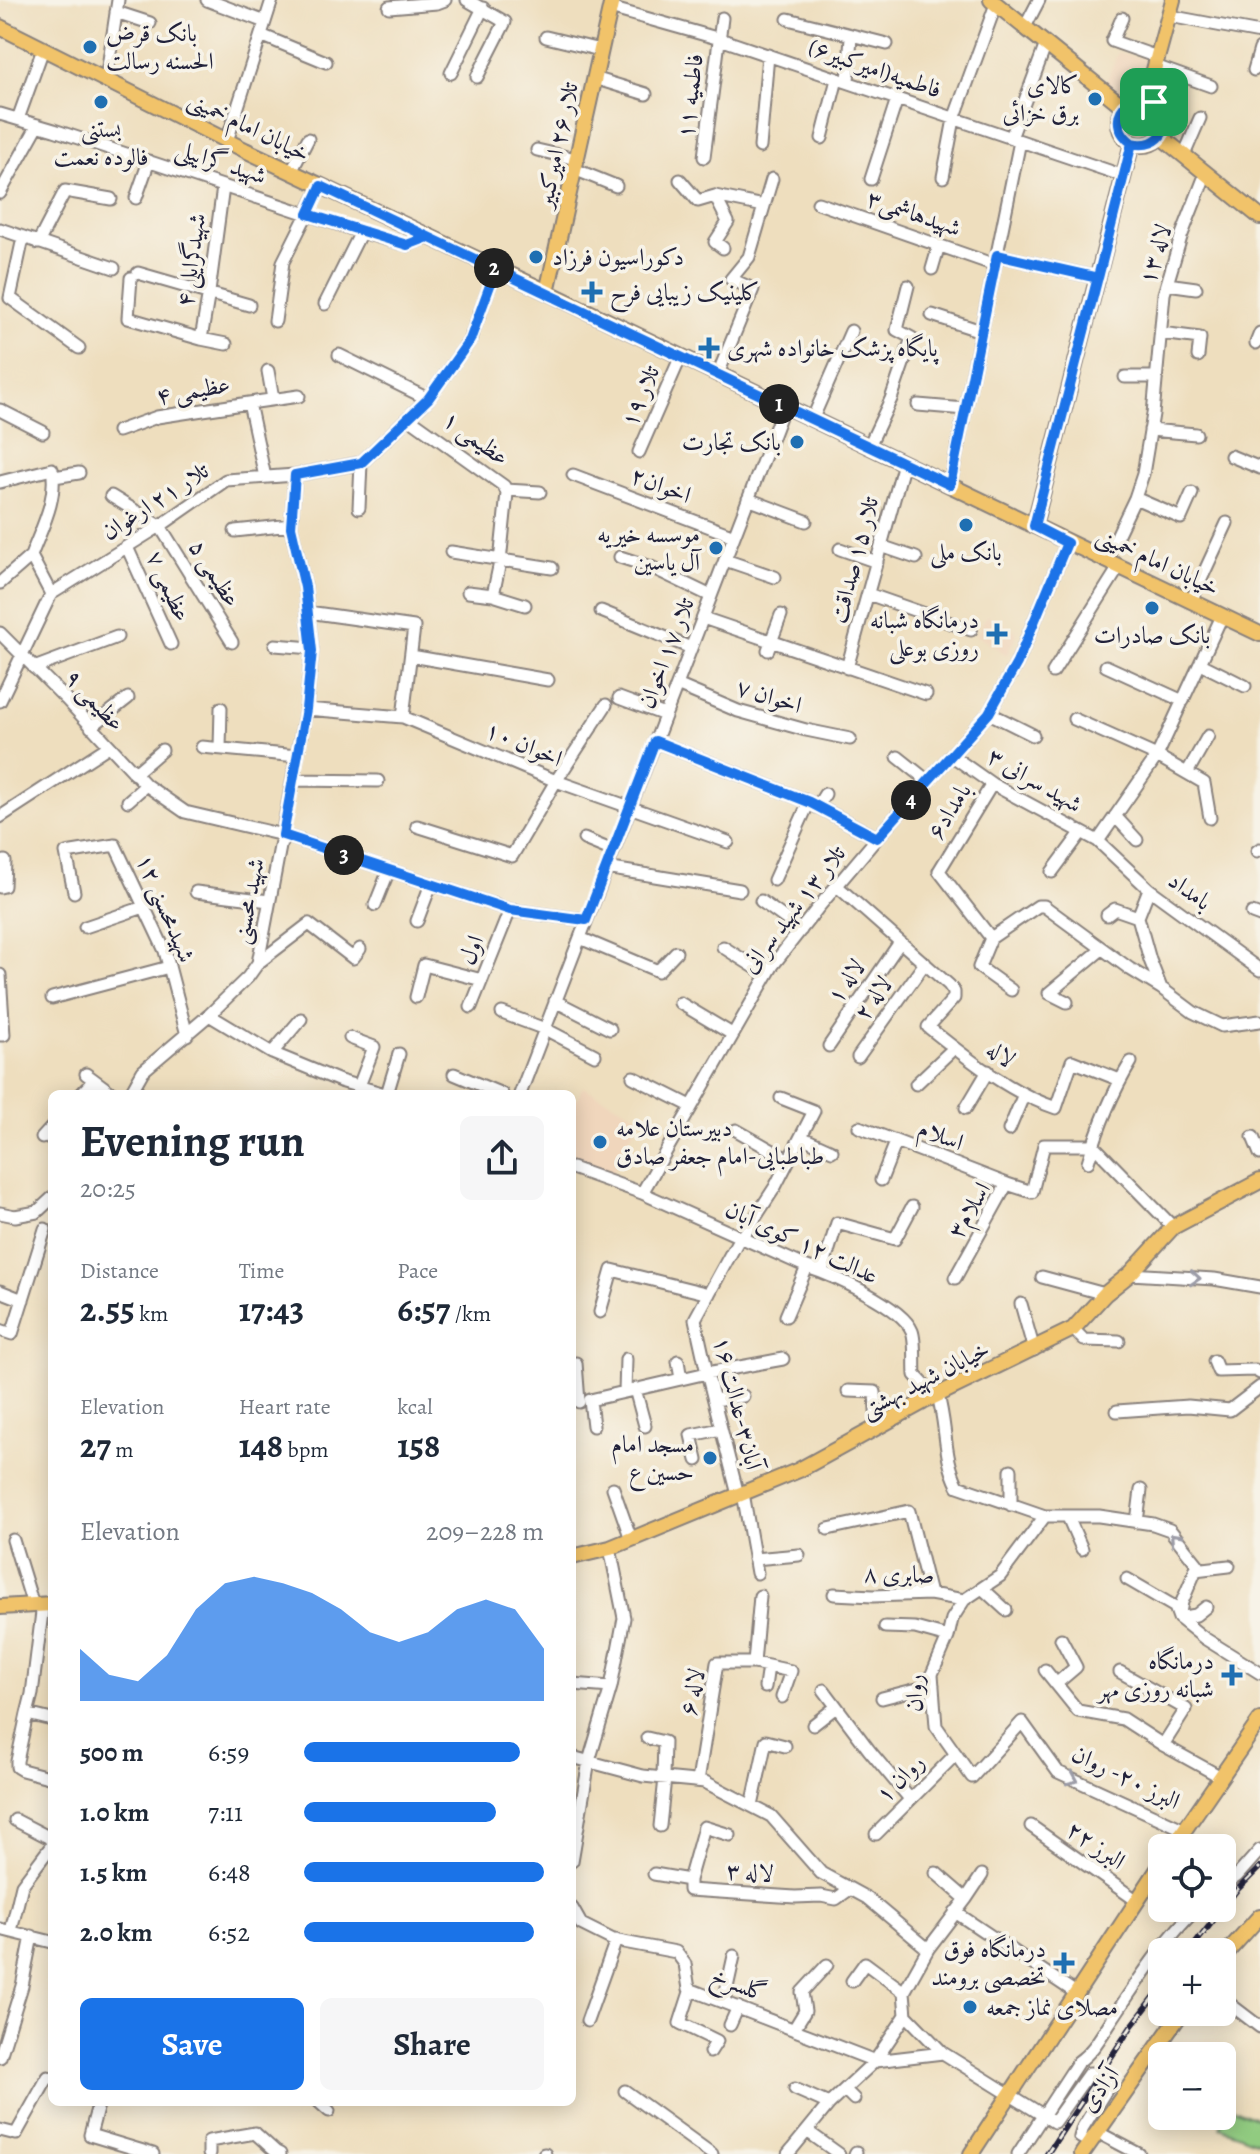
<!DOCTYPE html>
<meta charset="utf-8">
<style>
body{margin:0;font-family:Alegreya,Amiri,serif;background:#f6f6f7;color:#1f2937;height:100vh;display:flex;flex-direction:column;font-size:30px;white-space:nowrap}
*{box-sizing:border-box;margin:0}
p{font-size:26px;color:#747a83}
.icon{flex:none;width:44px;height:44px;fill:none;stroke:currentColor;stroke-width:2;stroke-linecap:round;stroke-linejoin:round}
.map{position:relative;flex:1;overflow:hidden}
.details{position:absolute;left:48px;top:1090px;width:528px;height:1016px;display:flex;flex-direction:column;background:#fff;border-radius:12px;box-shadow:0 4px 20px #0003}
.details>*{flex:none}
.fabs{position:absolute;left:1148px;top:1834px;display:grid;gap:16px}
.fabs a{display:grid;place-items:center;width:88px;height:88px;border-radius:12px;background:#fff;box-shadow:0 4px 20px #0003;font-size:40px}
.pin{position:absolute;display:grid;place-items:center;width:68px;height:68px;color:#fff;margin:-34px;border-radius:16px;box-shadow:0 4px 12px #0006}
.km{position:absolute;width:40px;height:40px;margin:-20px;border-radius:50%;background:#222;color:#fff;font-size:22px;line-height:40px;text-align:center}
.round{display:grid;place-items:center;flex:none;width:84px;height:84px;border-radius:12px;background:#f6f6f7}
.overview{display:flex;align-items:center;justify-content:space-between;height:136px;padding:0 32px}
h1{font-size:44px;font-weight:700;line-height:60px}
.metrics{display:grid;grid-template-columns:repeat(3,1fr);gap:12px;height:136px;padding:8px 32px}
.metrics div{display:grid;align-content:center}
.metrics b{font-size:34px;font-weight:700}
.metrics small{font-size:22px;font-weight:400}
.metrics p{font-size:22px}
.chart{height:224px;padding:16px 32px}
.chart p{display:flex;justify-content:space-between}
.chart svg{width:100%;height:144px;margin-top:8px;fill:#1a73e8;opacity:.7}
.cta{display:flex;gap:16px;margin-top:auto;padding:16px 32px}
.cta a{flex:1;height:92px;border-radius:12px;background:#1a73e8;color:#fff;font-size:32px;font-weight:700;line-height:92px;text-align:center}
.cta a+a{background:#f6f6f7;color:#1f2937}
ul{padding:0 32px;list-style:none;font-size:26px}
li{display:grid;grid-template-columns:128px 96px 1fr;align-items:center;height:60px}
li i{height:20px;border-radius:10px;background:#1a73e8}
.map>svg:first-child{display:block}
</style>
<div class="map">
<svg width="1260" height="2154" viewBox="0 0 1260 2154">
<rect width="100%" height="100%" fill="#f7f3e8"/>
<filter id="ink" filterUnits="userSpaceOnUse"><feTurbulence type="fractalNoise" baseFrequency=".0125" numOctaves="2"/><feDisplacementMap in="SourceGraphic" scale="16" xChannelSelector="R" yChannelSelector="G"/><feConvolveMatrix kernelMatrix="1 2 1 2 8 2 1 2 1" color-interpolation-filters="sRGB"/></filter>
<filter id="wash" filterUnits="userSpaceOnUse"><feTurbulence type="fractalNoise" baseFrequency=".006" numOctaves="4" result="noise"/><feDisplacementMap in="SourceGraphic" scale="32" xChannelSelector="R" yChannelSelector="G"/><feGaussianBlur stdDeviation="1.8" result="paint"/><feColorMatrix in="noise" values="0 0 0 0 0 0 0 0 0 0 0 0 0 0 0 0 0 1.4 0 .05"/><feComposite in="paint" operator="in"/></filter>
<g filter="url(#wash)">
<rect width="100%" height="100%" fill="#eedebe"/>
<path fill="#f0d6bc" d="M1118,52l30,8 -12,31 -11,3 -19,-12z
M987,615l30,17 -10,23 -31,-20z
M583,1087l57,30 -32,65 -36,-14v-60z"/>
<path fill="#91cb80" stroke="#5a765e" stroke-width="2" d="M1228,2106l32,14v23l-40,-16z"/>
</g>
<g filter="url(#ink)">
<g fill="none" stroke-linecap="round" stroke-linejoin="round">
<defs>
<path id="minor" d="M207,0l58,22
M467,0l38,22 -28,55
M389,7l48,-4 8,-3
M610,8l110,31 404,137
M116,12l34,11
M1169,16l91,17
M1122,18l-10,23 45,16
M788,19l99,25
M1025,27l14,-27
M261,35l65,27
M546,37l54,13
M1155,66l56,20
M1254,70l6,-21
M451,73l32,-65
M594,78l52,16
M106,80l12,-80
M848,82l3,-46
M0,114l54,16 307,102 46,13 21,-8
M18,119l25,-70
M822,138l15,-59
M1011,138l35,-94
M227,141l45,-141
M760,147l8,-92
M537,150l39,9
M1184,155l16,-37
M704,157l18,-139
M574,169l42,17
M291,172l17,-33
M943,177l11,-58 42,-115
M871,179l26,-80
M680,180l18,21 17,-5 49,10
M0,193l38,-68
M715,196l13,26 -13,20 8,6
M136,198l13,-37
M818,203l177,62
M0,229l114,39
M23,238l-13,60 69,50
M38,243l27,-52 46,8
M997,255l101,23
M932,269l7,-24
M138,273l111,32
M131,278l-3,40 73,21 25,5
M1167,284l29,4
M325,304l36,-72
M932,315l49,16
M275,321l8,-59 38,-76
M1161,333l39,5 -2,18
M201,339l8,-47 14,-105
M1256,343l4,-10
M339,355l89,44
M268,371l5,28
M718,374l35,-85 -22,-10 18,-22 23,-78
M1125,377h31
M249,403l50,-7
M918,405l47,4
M0,410l43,22
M409,418l95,68 3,7 -7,69 -7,33
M812,420l39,-89
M1150,430l46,4
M118,431l39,-14 92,-14 16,74
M869,446l22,-47 21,-61 -15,-8 11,-44
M639,452l42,-96
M1231,456l29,12
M573,475l161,61
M54,477l25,-4
M0,482l52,-13c6,30 -11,60 -21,87l20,38
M950,485l70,-344
M506,490l34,2
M111,496l49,30 72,116
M1135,498l46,20 11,-25
M748,499l58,22
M359,508l2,-45
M235,531l56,-6
M881,546l35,12
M127,547l44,97
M840,549l37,13
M451,552l101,16
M620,557l31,10 60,29
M725,560l50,17
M1105,561l30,-63 8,-24 10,-60 11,-120 17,-57 25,-64
M0,583l31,-27
M468,592l25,3 32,10
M868,594l103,36
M1191,601l36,-78
M601,611l90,37
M308,612l106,15 -11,90
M703,618l223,76
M0,633l66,66 80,86 39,27 98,23 227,75 76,10
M275,645l37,3
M768,650l13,-35
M411,656l137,24
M1201,664l44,22
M1106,666l77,35
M34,668l83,-31
M847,668l57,-205
M1053,672l66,-105
M677,685l61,26 68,19 44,9
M619,698l46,17
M0,701l51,-107 109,-68 66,-46 69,-5 66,-12 67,-64 42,-59 26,-71
M306,709l97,8 153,64 172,61
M989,713l44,22
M1074,719l83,37 47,27 6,35
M91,727l37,-29
M655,741l154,61 68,36
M202,747l95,9
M220,748l1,-40
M951,755l41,29 106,57 51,48 111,81
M898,757l30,24
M1187,773l21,-37
M134,774l28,-24
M293,780l85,1
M128,801l18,-16
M817,807l8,-13
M1115,816l22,24
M0,817l109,-71
M417,826l95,30 44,-75 50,-76
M584,839l29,12
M1098,841l59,-85 65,-140
M1257,851l3,-2
M606,868l134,22
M1052,872l29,-39
M774,880l35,-78
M837,886l112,99 5,7v6l-26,29c39,31 80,65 128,81l16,-47 48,19
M0,887l4,-1 1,-25
M1149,889l-11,28 12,43 11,28
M74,892l-8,-39 49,-8 50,106 22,84
M196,892l73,9
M761,901l40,29
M375,905l14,-35
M1252,913l8,3
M1107,915l8,-6 23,8
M417,921l14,-37
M85,927l59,-20
M580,938l78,33 18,-19
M991,938l-52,-67 53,-87
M723,947l44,28
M258,963l51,-39 44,34 7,-9
M0,975l4,60h-4
M1011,990l-32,-23 12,-29 47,-32h6l86,63 31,19 32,24 29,14 38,-5
M416,997l8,-32 58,15
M52,998l117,-31
M555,1001l55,28
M1067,1002l-18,-9 53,-44
M680,1003l52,31
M471,1007l39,-97
M502,1013l43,16 50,26
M209,1015l63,38 68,28 45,13
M350,1038l24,9 -15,39
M829,1046l71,-104
M272,1053l29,-34
M858,1057l67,-94
M86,1074l27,20
M454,1074l48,20
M633,1077l58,29
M916,1084l38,-36
M81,1094l13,-14
M130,1094l13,-23 66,-56 39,-38 10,-14 48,-254 6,-58 -7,-64 -14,-60 4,-52
M387,1094l12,-40
M520,1094l264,-688
M966,1108l22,-37
M859,1127l148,57
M736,1130l53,30
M1009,1130l15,-36
M801,1137l31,14
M1253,1137l7,17
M42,1138l10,-11
M1093,1145l80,82
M1088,1162c10,-34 24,-69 43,-100
M572,1168l70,25 165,74c25,8 95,39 105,64 4,10 2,33 3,44l21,22
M881,1180l15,-38
M642,1193l131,-228 44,-56 60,-71 112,-125 28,-50 50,-120
M37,1212l15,-14
M0,1213l15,3 22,-4
M742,1238l33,-51 39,-76 -33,-13
M822,1272l15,-49 58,16 17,-32
M1130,1274l84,5 46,8
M1042,1277l63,17
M955,1278l52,-94 25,8 12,-47h49
M0,1291l23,9
M1021,1304l13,46
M600,1312l12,-42 97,24
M786,1316l21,-49
M1073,1329l11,11 35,1
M0,1330l12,4 33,-105
M678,1361l3,18
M1214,1361l4,10 37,-1 5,3
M576,1363l3,39
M635,1389l10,37
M848,1391l27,1 2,35
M625,1392l1,-33
M938,1396c9,30 5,61 20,90l87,30h54l54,8 17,6 28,35 -16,37 -3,16 25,20 56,35
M714,1400l29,-4
M1117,1411l71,-5 42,4 30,-23
M593,1426l-3,-26 117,-27 76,-14
M697,1460l-6,-25 30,-6
M1011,1470v35
M613,1488l18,51
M743,1493l14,80
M738,1495l-31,-122 -12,-54 45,-82
M1045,1516l-45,60 -36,24 -12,19 -4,18 -16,37 4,52 36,51 50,-55 36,50 127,58
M1068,1517l14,32
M1137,1522l4,-32
M828,1529l81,-18 21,83
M13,1540l20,65
M754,1559l45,-4
M1195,1570l34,-4
M1127,1579l48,28 4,11 17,-3 10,-8
M982,1588l24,22
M834,1594l39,2 57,-2 34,6
M43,1604l-11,90 -5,20 25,6
M885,1627l30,1 33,9
M754,1663l37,8 -9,26
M1045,1670l33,41 45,8 40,26 58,32
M1120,1672l66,37 -23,36
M572,1684l39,3
M1056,1684l20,-17 -15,-28
M765,1687l3,-21
M824,1690l45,60 41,49
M882,1698l51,-13
M27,1714l-10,47v6l5,3 30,8
M813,1725l23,-18
M647,1738l17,4 -1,35
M572,1757l71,19 62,6 66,34 50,57 46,25 61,51
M698,1781l19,-118h37l6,-67
M752,1806l14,-65 19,5
M660,1826l5,-48
M1031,1826l105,74
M876,1834l80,-80
M572,1861l17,-100 22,-74 13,-69 -14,-70
M936,1873l30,26
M654,1874l35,6v10l106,7 26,-1 15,3 14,-10
M689,1880l15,-53 26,8
M1222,1887l15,-11 23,-26
M572,1908l9,16 32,16 63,12 9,12 4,25 186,72 -46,43 -41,50
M955,1912l121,81
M0,1929l52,13
M11,1931l11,-46 30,-40 -2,-7 -35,-18
M852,1981l13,-18 39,29
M691,1989l-11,34 37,18 -7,11
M1222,1998l38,29
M724,2001l10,-45
M906,2015l-2,-23 24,-43 38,-50 16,-24
M587,2021l29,-81
M730,2025l8,-18
M794,2029l11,-18 -3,-19 25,-27
M943,2053l-68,8 31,-46 37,38 111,69 35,-49h6
M0,2057l22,-71 10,-50
M795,2089l34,15
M845,2090l9,9
M625,2091l87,63
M319,2102l10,9
M98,2105l-8,30 63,19
M0,2130l16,4 32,-57 4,1
M807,2131l32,23
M1097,2132l42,22
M1089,2142l-9,-5 3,-10 25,-40 -2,-7
M209,2154v-13l46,-8 21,19 4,2
M544,2154h1
M855,2154l1,-2
M1018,2154l60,-92c16,-11 24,-28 35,-44 24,-36 53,-81 85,-110"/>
<path id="major" d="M991,0l133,107
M0,27l245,123 302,142 713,342
M1119 122a23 23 0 1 1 46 0a23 23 0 1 1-46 0Z
M1146,99l27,-99
M1160,136l100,81
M547,292l65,-292
M1034,526l98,-383
M572,1557l38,-9 189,-78 124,-68 150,-73 32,-35 25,-20 43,-47 87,-46
M0,1607l52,-3
M1172,1848l88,-128
M1222,1958l38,-42
M971,2154l191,-291
M1082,2154l100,-142"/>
</defs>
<use href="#minor" stroke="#88807c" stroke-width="15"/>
<use href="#major" stroke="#88807c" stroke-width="18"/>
<use href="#minor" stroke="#fff" stroke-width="11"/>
<use href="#major" stroke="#f1c36a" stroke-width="14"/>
<defs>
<path id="rail" d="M1189,1952l47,-61 24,-24
M1047,2154l84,-127 31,-40"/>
</defs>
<use href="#rail" stroke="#22223b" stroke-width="6"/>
<use href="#rail" stroke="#f7f3e8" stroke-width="3" stroke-dasharray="9" stroke-linecap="butt"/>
</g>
<defs><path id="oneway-chevron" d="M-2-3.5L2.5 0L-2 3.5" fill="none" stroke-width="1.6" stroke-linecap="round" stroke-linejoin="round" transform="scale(2)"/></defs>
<g stroke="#9c9ca7">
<use href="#oneway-chevron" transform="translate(1195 1278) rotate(4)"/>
<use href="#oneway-chevron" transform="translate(1175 1538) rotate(-134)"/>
<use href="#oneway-chevron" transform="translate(1073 1779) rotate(24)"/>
</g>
</g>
<g fill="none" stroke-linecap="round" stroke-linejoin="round" filter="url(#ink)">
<defs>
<path id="route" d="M1154,102c23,19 7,49 -22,41l-34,135 -101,-23 -47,230 -629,-299 -13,28 99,31 21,-8 68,32 -26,71 -42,59 -67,64 -66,12 -4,52 14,60 7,64 -6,58 -23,126 227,75 76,10 69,-179 154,61 68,36 112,-125 28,-50 50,-120 -33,-17c33,-127 66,-255 98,-383 -27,-19 -9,-53 22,-41"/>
</defs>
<use href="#route" stroke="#fff" stroke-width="16"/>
<use href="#route" stroke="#1a73e8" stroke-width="10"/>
</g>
<g fill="#1f6fb2" stroke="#f7f3e8" stroke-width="3">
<circle cx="90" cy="47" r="8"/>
<circle cx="1095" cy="99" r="8"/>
<circle cx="101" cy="102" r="8"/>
<circle cx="536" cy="257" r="8"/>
<path d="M588 280h8v8h8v8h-8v8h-8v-8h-8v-8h8z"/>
<path d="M705 336h8v8h8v8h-8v8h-8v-8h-8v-8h8z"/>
<circle cx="797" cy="442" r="8"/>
<circle cx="966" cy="525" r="8"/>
<circle cx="716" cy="548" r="8"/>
<circle cx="1152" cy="608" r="8"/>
<path d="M993 622h8v8h8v8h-8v8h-8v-8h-8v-8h8z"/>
<circle cx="600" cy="1142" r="8"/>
<circle cx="710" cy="1458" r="8"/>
<path d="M1228 1663h8v8h8v8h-8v8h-8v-8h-8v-8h8z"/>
<path d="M1060 1951h8v8h8v8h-8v8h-8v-8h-8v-8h8z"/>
<circle cx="970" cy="2007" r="8"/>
</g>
<g text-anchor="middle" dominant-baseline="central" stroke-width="7" stroke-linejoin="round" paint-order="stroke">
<g font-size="24" fill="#22223b" stroke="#f7f3e8" text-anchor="end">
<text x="106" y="33" text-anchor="start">بانک قرض<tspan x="106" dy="28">الحسنه رسالت</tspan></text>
<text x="1079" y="85">کالای<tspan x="1079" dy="28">برق خزائی</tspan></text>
<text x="101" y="129" text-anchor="middle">بستنی<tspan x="101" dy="28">فالوده نعمت</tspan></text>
<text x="552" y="257" text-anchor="start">دکوراسیون فرزاد</text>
<text x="610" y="292" text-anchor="start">کلینیک زیبایی فرح</text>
<text x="727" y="348" text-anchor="start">پایگاه پزشک خانواده شهری</text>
<text x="781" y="442">بانک تجارت</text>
<text x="700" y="534">موسسه خیریه<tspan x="700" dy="28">آل یاسین</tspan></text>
<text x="966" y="552" text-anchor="middle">بانک ملی</text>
<text x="979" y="620">درمانگاه شبانه<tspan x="979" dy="28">روزی بوعلی</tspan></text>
<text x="1152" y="635" text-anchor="middle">بانک صادرات</text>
<text x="616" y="1128" text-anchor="start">دبیرستان علامه<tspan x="616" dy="28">طباطبایی-امام جعفر صادق</tspan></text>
<text x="694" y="1444">مسجد امام<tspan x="694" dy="28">حسین ع</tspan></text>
<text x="1214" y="1661">درمانگاه<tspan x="1214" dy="28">شبانه روزی مهر</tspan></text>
<text x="1046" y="1949">درمانگاه فوق<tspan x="1046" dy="28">تخصصی برومند</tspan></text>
<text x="986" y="2007" text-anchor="start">مصلای نماز جمعه</text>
</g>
<g font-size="24" fill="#22223b" stroke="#f7f3e8">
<text transform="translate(875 68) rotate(19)">فاطمیه(امیرکبیر۶)</text>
<text transform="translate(690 96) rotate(-83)">فاطمیه ۱۱</text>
<text transform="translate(249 126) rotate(26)">خیابان امام خمینی</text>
<text transform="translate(557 145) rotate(-78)">تلار ۲۶ امیرکبیر</text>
<text transform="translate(221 162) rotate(18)">شهید گراییلی</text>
<text transform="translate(914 213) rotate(19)">شهیدهاشمی۳</text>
<text transform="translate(1155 254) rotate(-73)">لاله ۱۳</text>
<text transform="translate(191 260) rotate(-82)">شهیدگرایلی ۴</text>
<text transform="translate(193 390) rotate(-10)">عظیمی ۴</text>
<text transform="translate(640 396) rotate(-67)">تلار ۱۹</text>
<text transform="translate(476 438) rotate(36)">عظیمی ۱</text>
<text transform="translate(661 485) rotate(21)">اخوان۲</text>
<text transform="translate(155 501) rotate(-33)">تلار ۲۱ ارغوان</text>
<text transform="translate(854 560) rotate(-75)">تلار ۱۵ صداقت</text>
<text transform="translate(1158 561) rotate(25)">خیابان امام خمینی</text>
<text transform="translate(215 573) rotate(58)">عظیمی ۵</text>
<text transform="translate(169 586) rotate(66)">عظیمی ۷</text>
<text transform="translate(666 653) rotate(-69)">تلار ۱۷ اخوان</text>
<text transform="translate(769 696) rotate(17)">اخوان ۷</text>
<text transform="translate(95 700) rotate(47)">عظیمی ۹</text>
<text transform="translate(524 744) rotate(23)">اخوان ۱۰</text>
<text transform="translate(1035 780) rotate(30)">شهید سرانی ۳</text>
<text transform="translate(949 811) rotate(-58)">بامداد۶</text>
<text transform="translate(1190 891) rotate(36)">بامداد</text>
<text transform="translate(248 901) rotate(-79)">شهید محسنی</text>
<text transform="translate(166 908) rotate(67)">شهیدمحسنی ۱۲</text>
<text transform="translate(793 909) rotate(-52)">تلار ۱۳ شهید سرانی</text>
<text transform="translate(471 950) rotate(-68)">اول</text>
<text transform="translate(846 981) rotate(-55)">لاله ۱</text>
<text transform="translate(873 998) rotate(-55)">لاله ۲</text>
<text transform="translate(1001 1054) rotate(34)">لاله</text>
<text transform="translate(941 1135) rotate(21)">اسلام</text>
<text transform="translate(969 1210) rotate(-60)">اسلام۳</text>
<text transform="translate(802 1242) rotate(25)">عدالت ۱۲ کوی آبان</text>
<text transform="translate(925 1379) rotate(-27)">خیابان شهید بهشتی</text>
<text transform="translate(738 1403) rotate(76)">آبان۳-عدالت ۱۶</text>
<text transform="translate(899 1574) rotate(1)">صابری ۸</text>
<text transform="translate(692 1692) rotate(-78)">لاله ۶</text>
<text transform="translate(914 1693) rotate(-89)">روان</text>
<text transform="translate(1126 1777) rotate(26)">البرز ۲۰- روان</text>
<text transform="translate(900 1778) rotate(-45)">روان ۱</text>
<text transform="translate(1096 1845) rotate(35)">البرز ۲۲</text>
<text transform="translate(750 1872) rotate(4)">لاله ۳</text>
<text transform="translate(739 1984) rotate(21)">گلسرخ</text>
<text transform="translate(1099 2089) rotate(-55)">آزادی</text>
</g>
</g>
</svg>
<div class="fabs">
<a><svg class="icon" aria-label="locate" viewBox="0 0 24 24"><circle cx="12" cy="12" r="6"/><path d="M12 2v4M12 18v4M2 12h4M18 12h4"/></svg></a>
<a>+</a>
<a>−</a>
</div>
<div class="pin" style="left:1154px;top:102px;background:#1e9e55"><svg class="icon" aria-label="arrive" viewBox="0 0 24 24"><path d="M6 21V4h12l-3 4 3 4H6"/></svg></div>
<b class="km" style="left:779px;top:404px">1</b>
<b class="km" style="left:494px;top:268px">2</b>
<b class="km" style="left:344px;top:855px">3</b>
<b class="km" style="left:911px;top:800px">4</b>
<section class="details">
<div class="overview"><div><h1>Evening run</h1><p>20:25</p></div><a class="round"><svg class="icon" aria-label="share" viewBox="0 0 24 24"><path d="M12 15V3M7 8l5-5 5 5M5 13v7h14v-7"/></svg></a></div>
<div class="metrics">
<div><p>Distance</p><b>2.55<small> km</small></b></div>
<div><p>Time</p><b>17:43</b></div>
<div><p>Pace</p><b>6:57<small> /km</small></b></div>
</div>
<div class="metrics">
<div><p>Elevation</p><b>27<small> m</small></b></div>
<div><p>Heart rate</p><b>148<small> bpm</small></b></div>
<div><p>kcal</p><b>158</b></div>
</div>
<div class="chart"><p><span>Elevation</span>209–228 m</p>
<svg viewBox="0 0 160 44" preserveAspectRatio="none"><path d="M0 44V28L10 36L20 38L30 30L40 16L50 8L60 6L70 8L80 11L90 16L100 23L110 26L120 23L130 16L140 13L150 16L160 28V44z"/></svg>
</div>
<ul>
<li><b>500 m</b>6:59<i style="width:90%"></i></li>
<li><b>1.0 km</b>7:11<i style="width:80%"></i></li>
<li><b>1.5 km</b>6:48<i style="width:100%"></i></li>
<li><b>2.0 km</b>6:52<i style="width:96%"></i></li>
</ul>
<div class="cta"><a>Save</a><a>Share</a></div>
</section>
</div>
